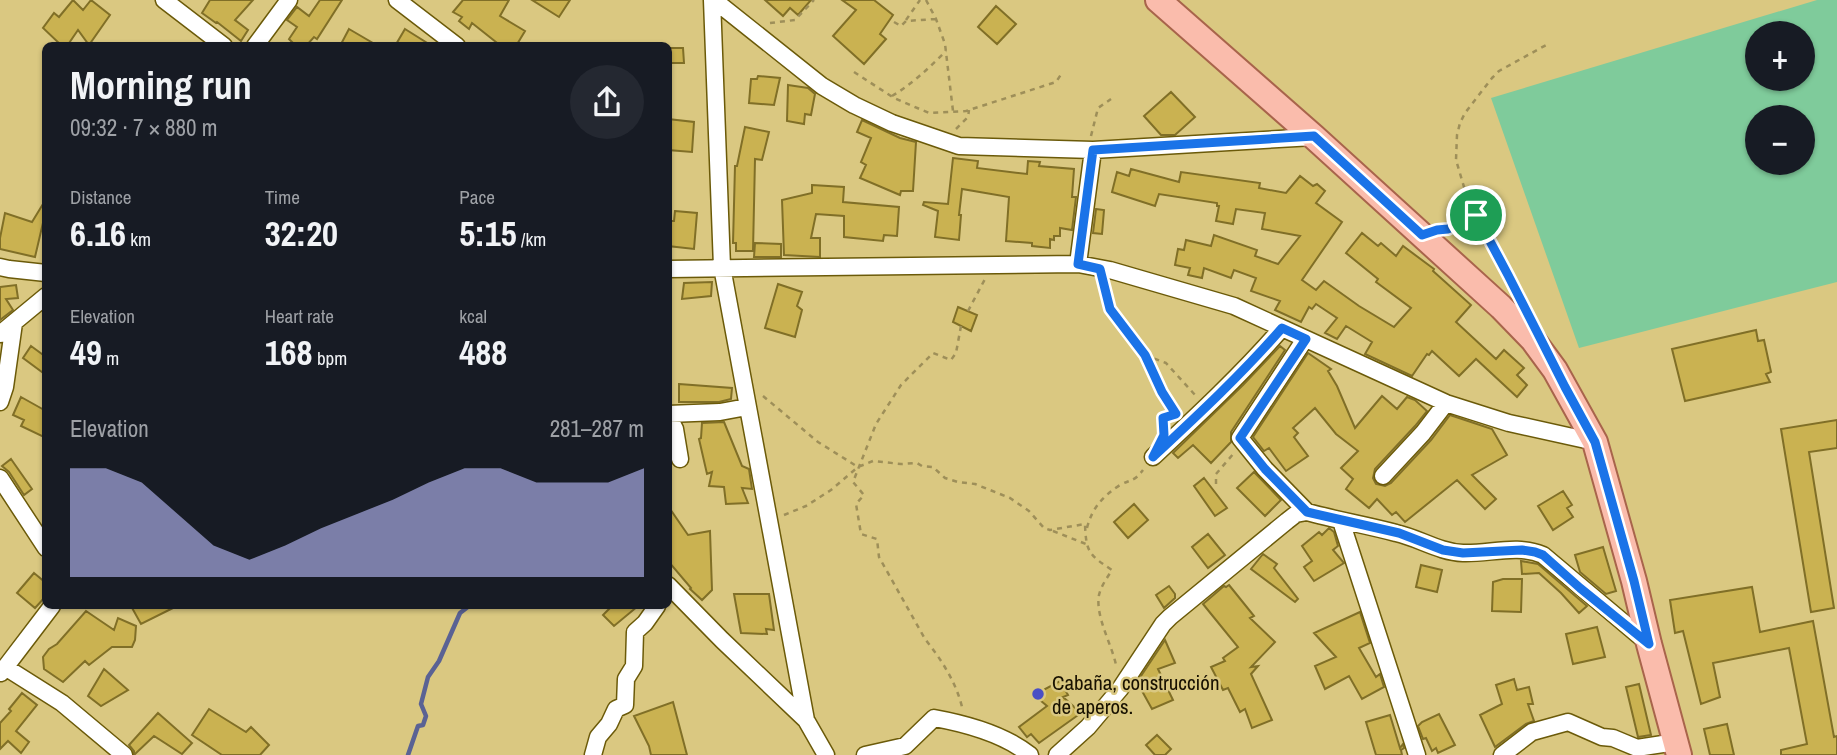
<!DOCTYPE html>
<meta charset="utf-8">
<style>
body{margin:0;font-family:"Archivo Narrow",sans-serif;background:#242831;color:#f1f3f6;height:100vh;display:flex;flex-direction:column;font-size:26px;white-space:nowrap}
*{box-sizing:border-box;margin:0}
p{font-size:23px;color:#9ea1a6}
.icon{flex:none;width:38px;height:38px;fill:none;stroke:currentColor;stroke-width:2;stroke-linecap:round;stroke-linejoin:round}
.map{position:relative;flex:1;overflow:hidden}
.sheet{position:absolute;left:42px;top:42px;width:630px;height:567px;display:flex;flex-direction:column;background:#171b24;border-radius:10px;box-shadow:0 2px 5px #0004}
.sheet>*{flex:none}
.controls{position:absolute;left:1745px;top:21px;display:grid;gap:14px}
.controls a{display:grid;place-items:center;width:70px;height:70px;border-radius:50%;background:#171b24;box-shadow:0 2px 5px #0004;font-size:35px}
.pin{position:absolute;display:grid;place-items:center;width:60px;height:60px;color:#fff;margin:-30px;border:4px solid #fff;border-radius:50%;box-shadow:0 2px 7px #0007}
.round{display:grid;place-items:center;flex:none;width:74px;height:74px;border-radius:37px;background:#242831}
.headline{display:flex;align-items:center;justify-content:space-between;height:119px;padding:0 28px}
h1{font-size:38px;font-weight:800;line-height:52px}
.figures{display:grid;grid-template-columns:repeat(3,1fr);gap:10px;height:119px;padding:7px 28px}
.figures div{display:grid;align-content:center}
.figures b{font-size:35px;font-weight:800}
.figures small{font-size:19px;font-weight:400}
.figures p{font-size:19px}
.chart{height:196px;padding:14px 28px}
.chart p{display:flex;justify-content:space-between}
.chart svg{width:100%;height:126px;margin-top:7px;fill:#a6a9e0;opacity:.7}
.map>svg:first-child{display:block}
</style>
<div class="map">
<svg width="1837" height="755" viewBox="0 0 1837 755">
<rect width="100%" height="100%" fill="#dac881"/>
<path fill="#7fcb9b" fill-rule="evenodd" d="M1817,0h20v282l-258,66 -88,-250zM1757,33h45v46h-45zM1757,117h45v46h-45z"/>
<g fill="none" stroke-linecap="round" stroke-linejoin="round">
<path stroke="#5a6294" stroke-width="4.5" d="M408,755l10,-29 5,-1 3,-9 -5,-12 7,-27 11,-16 21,-48 9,-7"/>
</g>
<path fill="#cab251" stroke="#806f27" stroke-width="2" d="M73,0l10,10 8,-10 19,15 -21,30 -11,-15 -11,16h-5l-19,-18 11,-15 5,4z
M210,0h43l-18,20 13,10 -7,11 -24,-19 -1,1 -14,-10z
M320,0h22l-25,39 -3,-2 -8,9h-10l-7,-7 8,-12 -10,-7 10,-13 12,9z
M463,0h46l-9,16 25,15 -9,15h-15l-29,-23 -3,6 -10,-8 3,-4 -9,-5z
M532,0h38l-11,17z
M765,0h46l-13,15 -8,-7 -7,8z
M842,0h32l19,15 -13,19 6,5 -22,25 -31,-28 23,-26z
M996,6l20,18 -19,20 -19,-17z
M349,29l29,17h-38z
M405,29l27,17h-37z
M668,48h15l1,15h-16z
M758,76l22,2 -6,27 -25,-2 2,-24h6z
M788,85l20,3 7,6 -4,21 -6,-1 -1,10 -17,-3z
M1171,92l24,25 -20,18h-14l-17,-19z
M668,119l26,3 -2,30 -24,-2z
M862,120l38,18 16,4 -3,49h-12l-1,4 -40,-17 6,-13 -5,-3 10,-24 -14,-6z
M745,127l24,5 -7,28 -7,-1 -2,92h-17v-8h-3l2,-77h2z
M953,158l25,3 -1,7 50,6 1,-13 12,1 -1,4 35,3 -2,28h4l-4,33 -12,-2v8h-6v4l-4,-1v9l-18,-2v-3l-26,-2 3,-44 -47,-8 -3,26h2l-2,25 -24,-3 3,-26 -15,-6 1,-3 24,2z
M1131,169l48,13 2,-10 79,11 -1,5 27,5 14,-17 13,10 4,-2 8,7 -9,12 26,19 -40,58 14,10 8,-9 35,25 35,21 17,-19 -35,-26 2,-3 -32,-26 16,-20 16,13 3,-3 15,13 7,-10 31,23 -1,2 38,34 -15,17 40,37 8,-9 20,18 -7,7 10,10 -10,12 -41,-38 -17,17 -27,-25 -3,4 -2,-1 -15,22 -47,-22 7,-12 -26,-16 -9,13 -12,-6 12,-15 -21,-14 -4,5 -3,-2 -8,15 -26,-12 5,-9 -29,-10 5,-13 -22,-8 -3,8 -27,-10 -2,10 -14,-3 2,-7 -15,-3 3,-16 6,1 2,-10 25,6 3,-11 43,15 -2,6 23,8 22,-28 -38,-7 3,-16 -29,-4 -3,15 -17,-3 3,-15h-2v-3l-58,-9 -4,12 -43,-14 5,-20 12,4z
M812,185l32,2 -1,15 56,5 -2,29 -13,-1 -1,6 -39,-4v-21l-28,-2 -5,24h9v19l-36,-2 -2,-55 30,-7z
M46,199v11l-11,47 -35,-8v-11l5,-25 27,9z
M1096,209l8,1 -2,24 -9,-1z
M675,211l22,2 -3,36 -26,-3v-25h6z
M755,243l26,1v13h-27z
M712,282l-1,14 -29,3 2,-16z
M778,284l24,8 -5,14 5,4 -7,27 -30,-9z
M16,285l2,13 -12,1 7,11 -13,10v-33z
M958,307l19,8 -6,16 -18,-9z
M1756,330l2,11 6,-1 7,32 -5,2 4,8 -85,19 -13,-52z
M31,346l15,11v18l-23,-17z
M1280,346l5,4 -54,82v10l-20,21 -18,-18 -15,13 -5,-5 70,-68z
M1308,353l23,16 -3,2 9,15 18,42 27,-32 15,13 10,-12 8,3 12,11 -12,15 -40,43 -2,9 3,6 9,2 6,-3 40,-43 19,-25 42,14 15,26 -35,20 24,24 -11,10 -28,-29 -52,42 -9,-10 -4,3 -15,-16 -8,9 -23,-19 7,-10 -12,-11 17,-17 -22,-17 -21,-26 -22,20 5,5 -4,4 14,19 -22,15 -17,-23 -5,3 -11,-14z
M679,384l53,4 -1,11 -12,3h-40z
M21,397l25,14v27l-25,-12 3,-6 -11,-5z
M1837,420v28l-28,4 25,156 -23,4 -30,-183z
M724,422l18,44 7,3 3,20 -10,-1 6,15 -22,1 -2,-17 -15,-1 3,-14 -5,2 -8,-35 2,-1 1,-15z
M11,459l21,30 -8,6 -15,-23 -7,-6z
M1254,472l27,28 -16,16 -28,-28z
M1204,478l23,30 -12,8 -21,-30z
M1563,491l9,14 -5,3 6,9 -20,13 -15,-24z
M1134,504l14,16 -20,18 -14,-16z
M668,506l20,29 22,-4 2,59 -10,10 -12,-11 1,-1 -23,-27z
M1329,528l5,4 4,14 -5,4 11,13 -30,18 -10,-14 8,-6 -10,-15 17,-14 3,3z
M1208,534l17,21 -17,13 -16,-21z
M1603,547l13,44 -10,3 -26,-22 -5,-17z
M1263,554l14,10 -3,4 24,31 -3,3 -44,-33z
M1521,561l17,3 49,42 -8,7 -18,-20 -22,-20 -17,1z
M1421,565l21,5 -5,22 -21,-5z
M34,573l12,10v13l-11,12 -18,-15z
M1503,579h19l-1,33 -29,-1 1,-29z
M1229,585l25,31 -4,2 25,24 -24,25 7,-1 -7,8 21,46 -20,8 -7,-19 -5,3 -12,-24 -5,2 -12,-23 14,-6 -2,-3 15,-11 -35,-43 21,-18 2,1z
M1169,586l6,8v4l-11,10 -8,-13z
M1752,587l8,45 53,-11 21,116 3,-1v19h-56v-5l26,-6 -18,-96 -76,15 7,34 -19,7 -18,-73 -8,2 -5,-33z
M734,594h35l5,36 -8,-1 1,5 -26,-1z
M131,606h46l-36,18z
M609,606h29l-24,20 -11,-11 8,-8z
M86,611l28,19 4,-12 18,8 -1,14 -3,7h-20l-23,18 -4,-4 -22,21 -19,-13 -1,-12 6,-8 8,-5z
M1360,612l10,31 -11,5 17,29 4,-3 4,13 -22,12 -13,-23 -24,13 -10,-23 21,-9 -22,-24z
M1597,627l8,30 -32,7 -7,-30z
M1165,640l10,23 -17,6 15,31 -21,9 -15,-27z
M104,669l24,21 -27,16 -13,-10z
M1514,679l3,11 12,-3 4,17h-5l6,17 -8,3 -31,23 -15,-32 22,-11 -6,-19z
M1060,681l8,14 -5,2 18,16 -42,30 -8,-9 -4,3 -8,-10 28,-21 -13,-11z
M1639,684l12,51 -13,2 -12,-50z
M22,693l15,12 -21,26 13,11 -8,11 -13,-12 -8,8v-26l11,-12 -2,-2z
M673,702l14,53h-36l-2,-9 -15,-30z
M209,709l37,23 5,-5 18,18 -9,10h-38l-30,-20z
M158,713l34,30 -10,11 -28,-18 -20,19v-4l-5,-6z
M1439,714l16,31 -17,8 -2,-5 -4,3 -6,-13 -3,1 -5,-13 4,-4z
M1390,715l10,33 3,-4 1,4 -3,2 1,5h-26l-10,-33z
M1727,724l7,31h-24l-6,-26z
M1157,735l14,14 -6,6h-10l-9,-10z"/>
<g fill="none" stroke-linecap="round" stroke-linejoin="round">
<defs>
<path id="street" d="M164,0l60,46
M397,0l60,46
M712,0l10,267 84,453 20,35
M714,0l108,86 32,19 38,18 67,23 134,4 221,-13
M255,46l34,-46
M1078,264l15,-114
M0,267l9,2 37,4
M668,269l410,-5 32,6 124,36 212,97 63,20 86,19
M0,334l46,-38
M1305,339l-65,99 25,31 42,43
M0,402l5,-15 9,-64
M668,414l52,-2 27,-5
M668,415l7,14 5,30
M1153,457c45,-42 89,-83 129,-129
M1383,476l40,-43 23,-30
M0,478l46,70
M1341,521l76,234
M668,585l54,55 84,80
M5,667l57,36 62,52
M1,673l51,-67
M593,755l5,-18 11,-13 7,-15 9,-4 1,-26 8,-13 1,-34 10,-9 12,-17
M865,755l40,-9 29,-28c33,6 70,16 96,37
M1057,755l31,-28 32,-38 43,-65 7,-7 117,-96 9,-7 11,-2c29,8 59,13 89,21 23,5 43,19 67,20 27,1 54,-9 80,2l106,89
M1502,755l30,-23 36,-10 34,15 11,1 24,10 39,-6"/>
<path id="primary" d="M1158,0l156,137 187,170 32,33 22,30 40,72 39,139 15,63 30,111"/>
</defs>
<use href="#street" stroke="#6b5a09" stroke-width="19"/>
<use href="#primary" stroke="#a8644b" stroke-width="28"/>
<path stroke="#9e8f59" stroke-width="2.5" stroke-dasharray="5 5" stroke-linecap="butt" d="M926,0l10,19 9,25 8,67
M906,20l14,-20
M894,22l7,4 5,-5 30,-2
M770,23l25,-3 19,-20
M854,72l40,26 35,15 37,-2 90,-29 6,-9
M892,96c20,-12 37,-28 54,-45
M956,129l12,-12 1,-7
M1091,136l7,-28 13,-9
M1444,229l32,-14
M1104,285l6,24 35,46 17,37 14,22 -13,4 1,6
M1518,295l-51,-98 -11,-37 1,-25 3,-12 5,-10 27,-35 7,-7 49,-27
M968,311l17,-32
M961,326l-5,27 -5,7 -18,-7 -32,32 -25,39 -23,58 11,13 -8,9 5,30 16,5 2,18 46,82c16,20 31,43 37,68
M1145,355l21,8 30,33
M763,396l55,46 40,25
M1216,484v-10l18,-21
M784,515l22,-9 25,-16 27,-23 15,-6 28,3 16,-1 5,3 11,1 12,11 13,4 17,2 35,14 19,13 15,17 6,2 35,-6c1,28 4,31 27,46 -5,8 -11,16 -13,25 -4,21 13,50 17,70
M1087,528c5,-20 16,-32 33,-43 11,-6 14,-3 23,-15
M1053,531l33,13"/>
<use href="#street" stroke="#fff" stroke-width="16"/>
<use href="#primary" stroke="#fabcac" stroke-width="24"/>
</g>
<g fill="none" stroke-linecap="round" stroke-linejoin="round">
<defs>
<path id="route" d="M1314,136l108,99 15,-5 11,-1 28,-14 32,60 57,112 30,55 39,139 15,63 -69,-56 -37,-33 -8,-3 -13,-2 -59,3 -20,-3 -44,-17 -92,-21 -42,-43 -25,-31 66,-99 -24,-11c-40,46 -84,87 -129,129l11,-22 -1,-17 13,-4 -14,-22 -17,-37 -35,-46 -10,-40 -22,-5 15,-114z"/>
</defs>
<use href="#route" stroke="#fff" stroke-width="14"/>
<use href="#route" stroke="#1a73e8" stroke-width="9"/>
</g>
<circle fill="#4a4fc5" stroke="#dac881" stroke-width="2.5" cx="1038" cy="694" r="7"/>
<g text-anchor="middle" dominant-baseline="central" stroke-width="5" stroke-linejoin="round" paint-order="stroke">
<g font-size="21" fill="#181100" stroke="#dac881" text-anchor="start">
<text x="1052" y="682">Cabaña, construcción<tspan x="1052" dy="24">de aperos.</tspan></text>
</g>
</g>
</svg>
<div class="controls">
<a>+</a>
<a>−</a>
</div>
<div class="pin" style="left:1476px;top:215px;background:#1e9e55"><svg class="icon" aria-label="arrive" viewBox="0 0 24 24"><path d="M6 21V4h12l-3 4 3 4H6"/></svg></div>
<section class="sheet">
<div class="headline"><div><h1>Morning run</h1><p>09:32 · 7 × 880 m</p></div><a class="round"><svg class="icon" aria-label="share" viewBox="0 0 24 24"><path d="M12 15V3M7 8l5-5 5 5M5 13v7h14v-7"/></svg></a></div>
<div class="figures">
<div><p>Distance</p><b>6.16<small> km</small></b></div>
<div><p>Time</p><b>32:20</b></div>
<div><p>Pace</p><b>5:15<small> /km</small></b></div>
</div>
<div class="figures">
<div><p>Elevation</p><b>49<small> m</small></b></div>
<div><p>Heart rate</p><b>168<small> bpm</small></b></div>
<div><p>kcal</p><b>488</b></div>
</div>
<div class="chart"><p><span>Elevation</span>281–287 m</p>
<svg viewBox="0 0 160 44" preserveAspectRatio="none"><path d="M0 44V6L10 6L20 11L30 22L40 33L50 38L60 33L70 27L80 22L90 17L100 11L110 6L120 6L130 11L140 11L150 11L160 6V44z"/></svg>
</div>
</section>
</div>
